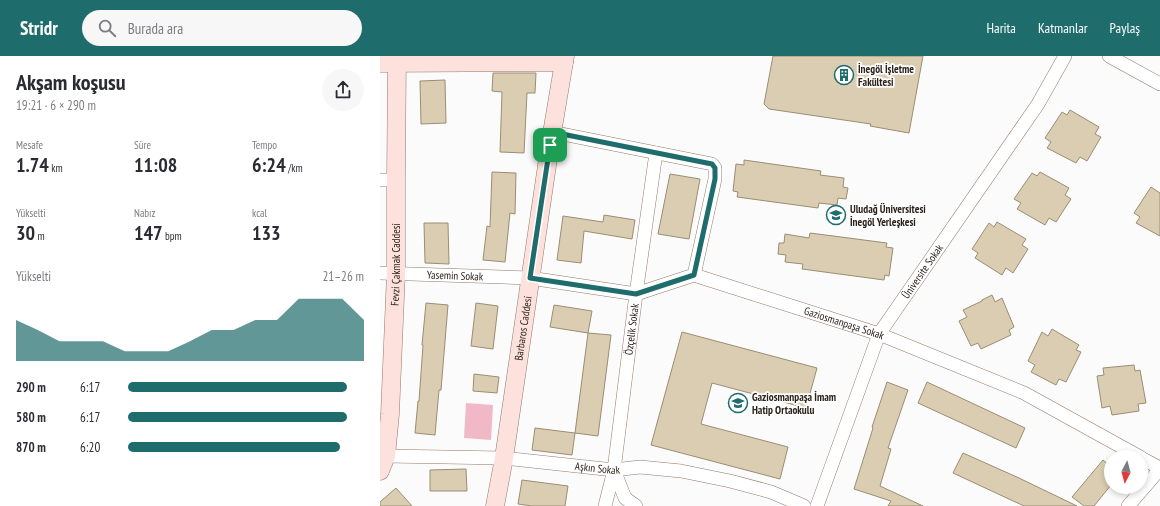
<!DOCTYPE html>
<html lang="tr">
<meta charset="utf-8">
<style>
body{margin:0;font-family:"PT Sans Narrow",sans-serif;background:#f7f7f7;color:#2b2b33;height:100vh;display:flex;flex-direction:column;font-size:15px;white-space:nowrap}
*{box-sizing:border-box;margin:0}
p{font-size:13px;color:#7c7c81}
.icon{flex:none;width:22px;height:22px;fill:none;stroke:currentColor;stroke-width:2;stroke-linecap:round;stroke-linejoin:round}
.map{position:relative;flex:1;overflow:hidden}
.side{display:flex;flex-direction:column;background:#fff;width:380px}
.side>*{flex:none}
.needle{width:26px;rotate:186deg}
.fabs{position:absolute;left:724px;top:394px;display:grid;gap:8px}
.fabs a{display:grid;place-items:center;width:44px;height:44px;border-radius:50%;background:#fff;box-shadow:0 2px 6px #0003;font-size:20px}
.pin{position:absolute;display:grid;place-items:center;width:34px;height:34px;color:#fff;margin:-17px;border-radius:8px;box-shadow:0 2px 6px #0006}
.round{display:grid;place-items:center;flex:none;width:42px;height:42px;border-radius:21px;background:#f7f7f7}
.head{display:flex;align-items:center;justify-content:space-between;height:68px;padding:0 16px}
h1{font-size:22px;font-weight:700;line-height:30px}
.figures{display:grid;grid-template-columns:repeat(3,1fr);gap:6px;height:68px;padding:4px 16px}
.figures div{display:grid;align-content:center}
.figures b{font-size:20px;font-weight:700}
.figures small{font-size:11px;font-weight:400}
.figures p{font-size:11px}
.chart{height:112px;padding:8px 16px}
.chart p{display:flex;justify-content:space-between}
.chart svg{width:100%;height:72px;margin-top:4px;fill:#1f6c6c;opacity:.7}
ul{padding:0 16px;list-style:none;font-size:13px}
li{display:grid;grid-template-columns:64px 48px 1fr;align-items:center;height:30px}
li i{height:10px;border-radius:5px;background:#1f6c6c}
header{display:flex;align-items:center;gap:24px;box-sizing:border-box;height:56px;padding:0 20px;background:#1f6c6c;color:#fff}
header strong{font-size:19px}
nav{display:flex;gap:22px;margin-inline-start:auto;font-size:14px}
.search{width:280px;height:36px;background:#f7f7f7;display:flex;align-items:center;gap:10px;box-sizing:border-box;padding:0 14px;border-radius:22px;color:#7c7c81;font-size:15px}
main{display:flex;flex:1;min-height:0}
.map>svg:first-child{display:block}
</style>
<header>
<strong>Stridr</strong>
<div class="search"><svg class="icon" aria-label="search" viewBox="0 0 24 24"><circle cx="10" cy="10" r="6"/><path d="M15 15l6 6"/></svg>Burada ara</div>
<nav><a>Harita</a><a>Katmanlar</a><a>Paylaş</a></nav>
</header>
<main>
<section class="side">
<div class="head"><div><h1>Akşam koşusu</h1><p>19:21 · 6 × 290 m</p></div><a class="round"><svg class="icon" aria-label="share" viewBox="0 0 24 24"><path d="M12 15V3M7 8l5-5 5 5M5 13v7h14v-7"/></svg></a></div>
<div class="figures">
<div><p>Mesafe</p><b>1.74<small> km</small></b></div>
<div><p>Süre</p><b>11:08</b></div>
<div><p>Tempo</p><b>6:24<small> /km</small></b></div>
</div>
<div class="figures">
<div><p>Yükselti</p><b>30<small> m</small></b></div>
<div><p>Nabız</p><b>147<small> bpm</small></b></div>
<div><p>kcal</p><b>133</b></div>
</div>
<div class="chart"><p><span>Yükselti</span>21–26 m</p>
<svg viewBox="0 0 160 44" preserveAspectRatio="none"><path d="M0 44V19L10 25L20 32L30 32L40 32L50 38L60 38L70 38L80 32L90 25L100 25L110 19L120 19L130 6L140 6L150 6L160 19V44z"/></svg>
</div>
<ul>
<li><b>290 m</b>6:17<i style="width:93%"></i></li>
<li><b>580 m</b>6:17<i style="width:93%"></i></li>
<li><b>870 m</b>6:20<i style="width:90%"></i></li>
</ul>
</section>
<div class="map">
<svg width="780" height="450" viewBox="0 0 780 450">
<rect width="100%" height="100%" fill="#fbfbfb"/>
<path fill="#f1b8c7" d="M86,347l27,2 -2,35 -27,-2z"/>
<path fill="#dbcdb2" stroke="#9a8d73" d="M393,0h150l-14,77 -39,-7 1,-2 -102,-15 -5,-5z
M113,17h43l-1,20h-8l-3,60 -24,-1 2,-60 -10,-1z
M65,24l1,43 -25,1 -1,-43z
M690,54l29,17 -4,7 6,3 -14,24 -7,-4 -4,6 -29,-15 4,-6 -6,-4 17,-26 5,3z
M364,104l77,11 -1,4 24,3 -1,9 5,1 -2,11 -8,-1 -1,7 -18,-2 -1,5 -81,-11 1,-5 -5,-1 3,-27 8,1z
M112,116l24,1 -1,41 -5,-1 -5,49 -22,-2 4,-34 3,1z
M660,116l29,16 -4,7 6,4 -15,23 -7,-4 -4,7 -28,-16 4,-6 -7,-4 18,-26 5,3z
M290,118l30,5 -11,60 -31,-5z
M771,131l9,6v43l-24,-13 4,-6 -6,-4z
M224,159l31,5 -3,19 -48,-8 -3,32 -24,-3 6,-44 40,6z
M617,166l29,17 -4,6 6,4 -15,24 -7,-5 -4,7 -27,-17 3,-5 -6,-4 17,-26 5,4z
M44,167h24l1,41 -24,-1z
M430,177l77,10 -1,4 7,1 -4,28 -4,-1 -1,5 -82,-11 1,-5 -18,-2 1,-7 -8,-1 1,-11h5l1,-9 24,4z
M612,239l3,7 7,-4 12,29 -5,3 2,5 -30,14 -3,-6 -7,3 -12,-25 8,-4 -4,-7 19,-9v-1z
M46,247l22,2 -7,85h-2l-4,45 -20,-2 3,-32h1l4,-56h-1z
M96,247l22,3 -5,43 -22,-3z
M174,249l38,6 -4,22 -38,-6z
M672,273l27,16 -3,5 5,2 -15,30 -7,-3 -3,6 -25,-13 4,-7 -7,-4 14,-29 6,4z
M302,276l135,36 -11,40 -94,-25 -11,41 87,23 -8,32 -129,-34z
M208,277l23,2 -13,101 -23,-3z
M754,309l1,6 5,-1 6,33 -8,1 1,7 -27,4 -2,-9 -8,2 -5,-32 7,-1 -1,-7z
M94,318l25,3 -2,16 -24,-2z
M507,326l21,8 -20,58 3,1 -11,37 43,20h-35l3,-5 -37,-12 19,-61 -1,-1z
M547,326l98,46 -9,20 -98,-45z
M155,372l40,5 -3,22 -40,-5z
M583,397l56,25 58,28h-53l-28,-13 -43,-20z
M723,404l8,7v18l-17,21h-10l-12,-9z
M86,413l1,22h-37v-21z
M142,424l46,6 -3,20h-33l-14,-2z
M16,432l16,18h-32v-4z"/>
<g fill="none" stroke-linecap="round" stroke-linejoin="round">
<defs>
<g id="street">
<path d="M729,0l51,28"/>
<path d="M172,76l160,32 3,4v11l-21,96"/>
<path d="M0,124h16"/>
<path id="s1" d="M0,217l150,5 106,16 58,-19 185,59 145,59 116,64"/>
<path id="s2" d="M6,400l118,2 110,12 26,-3 41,4 49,10 41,11 33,14"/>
<path d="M761,402l19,10"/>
<path d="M234,414l11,28 11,8"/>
<path id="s3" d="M225,450l9,-36 22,-176 20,-141"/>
<path id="s4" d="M437,450l62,-172 159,-230 27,-48"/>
<path d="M748,450l32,-37"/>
</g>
<g id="secondary">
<path d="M0,7l184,-1"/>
<path id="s5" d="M0,415l6,-15 4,-42 6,-141v-93l1,-124"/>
<path id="s6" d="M115,450l9,-48 46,-313 15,-89"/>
</g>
</defs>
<use href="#street" stroke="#937a69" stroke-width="14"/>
<use href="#secondary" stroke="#937a69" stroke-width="19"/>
<use href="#street" stroke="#fff" stroke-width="13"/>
<use href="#secondary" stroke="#fce1dc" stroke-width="18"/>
</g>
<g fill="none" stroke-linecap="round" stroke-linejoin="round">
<defs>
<path id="route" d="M172,76l160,32 3,4v11l-21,96 -58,19 -106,-16z"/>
</defs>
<use href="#route" stroke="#fff" stroke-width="8"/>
<use href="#route" stroke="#1f6c6c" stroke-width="5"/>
</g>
<defs>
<symbol id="building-ring" viewBox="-11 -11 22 22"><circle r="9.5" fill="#fff" stroke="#1f6c6c" stroke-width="1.5"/><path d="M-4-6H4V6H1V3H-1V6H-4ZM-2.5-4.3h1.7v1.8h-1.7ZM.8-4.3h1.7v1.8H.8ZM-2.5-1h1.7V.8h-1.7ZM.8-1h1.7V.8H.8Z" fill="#1f6c6c"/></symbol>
<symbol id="university-ring" viewBox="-11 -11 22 22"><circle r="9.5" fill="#fff" stroke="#1f6c6c" stroke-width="1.5"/><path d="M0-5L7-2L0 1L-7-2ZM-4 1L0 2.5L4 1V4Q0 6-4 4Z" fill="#1f6c6c"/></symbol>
<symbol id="school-ring" viewBox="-11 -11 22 22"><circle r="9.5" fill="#fff" stroke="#1f6c6c" stroke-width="1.5"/><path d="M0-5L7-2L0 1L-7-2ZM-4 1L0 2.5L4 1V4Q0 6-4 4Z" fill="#1f6c6c"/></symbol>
</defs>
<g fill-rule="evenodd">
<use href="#building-ring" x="453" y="8" width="22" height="22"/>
<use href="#university-ring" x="445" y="148" width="22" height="22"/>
<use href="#school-ring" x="347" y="336" width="22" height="22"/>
</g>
<g text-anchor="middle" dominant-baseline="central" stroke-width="3.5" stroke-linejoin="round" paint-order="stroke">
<g font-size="11" font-weight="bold" fill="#2b211a" stroke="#fff" text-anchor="start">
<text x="478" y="13">İnegöl İşletme<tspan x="478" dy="13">Fakültesi</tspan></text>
<text x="470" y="153">Uludağ Üniversitesi<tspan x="470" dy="13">İnegöl Yerleşkesi</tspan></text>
<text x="372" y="341">Gaziosmanpaşa İmam<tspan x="372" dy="13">Hatip Ortaokulu</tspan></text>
</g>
<g font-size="11" fill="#2b211a" stroke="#fff">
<text stroke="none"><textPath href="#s5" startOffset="208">Fevzi Çakmak Caddesi</textPath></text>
<text stroke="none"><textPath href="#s4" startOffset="259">Üniversite Sokak</textPath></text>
<text stroke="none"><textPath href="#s1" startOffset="75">Yasemin Sokak</textPath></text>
<text stroke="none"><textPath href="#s1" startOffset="476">Gaziosmanpaşa Sokak</textPath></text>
<text stroke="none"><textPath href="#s6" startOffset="180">Barbaros Caddesi</textPath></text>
<text stroke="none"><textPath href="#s3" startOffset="179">Özçelik Sokak</textPath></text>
<text stroke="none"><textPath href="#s2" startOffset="212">Aşkın Sokak</textPath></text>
</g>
</g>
</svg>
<div class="fabs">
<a><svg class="needle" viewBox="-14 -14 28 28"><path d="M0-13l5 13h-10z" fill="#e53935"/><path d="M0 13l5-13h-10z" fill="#7c7c81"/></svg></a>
</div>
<div class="pin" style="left:170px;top:89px;background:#1e9e55"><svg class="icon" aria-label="arrive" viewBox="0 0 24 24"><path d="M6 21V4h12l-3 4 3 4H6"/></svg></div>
</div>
</main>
